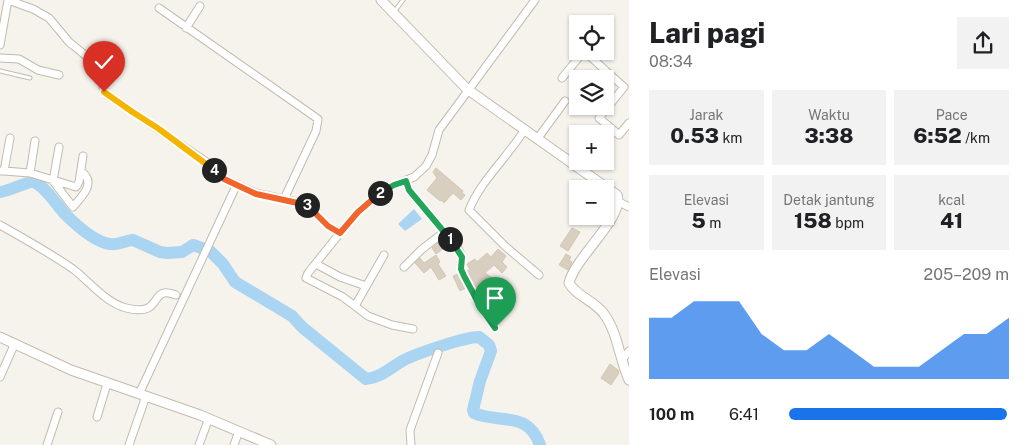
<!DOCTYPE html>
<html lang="id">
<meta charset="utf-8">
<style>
body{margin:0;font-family:"Public Sans",sans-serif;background:#f2f2f2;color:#202124;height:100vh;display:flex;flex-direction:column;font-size:19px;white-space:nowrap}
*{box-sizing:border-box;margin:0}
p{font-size:16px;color:#757577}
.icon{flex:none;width:28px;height:28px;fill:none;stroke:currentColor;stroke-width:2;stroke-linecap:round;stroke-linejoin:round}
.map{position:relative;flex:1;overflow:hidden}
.drawer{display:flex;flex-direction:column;background:#fff;width:400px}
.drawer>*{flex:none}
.fabs{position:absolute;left:569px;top:15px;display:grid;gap:10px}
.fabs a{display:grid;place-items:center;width:45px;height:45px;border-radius:0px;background:#fff;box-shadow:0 1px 4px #0004;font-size:25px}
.pin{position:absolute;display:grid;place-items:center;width:42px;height:42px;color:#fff;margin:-51px -21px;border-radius:50% 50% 50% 0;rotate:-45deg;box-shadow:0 0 5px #0007}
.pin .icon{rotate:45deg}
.km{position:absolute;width:25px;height:25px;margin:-12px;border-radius:50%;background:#222;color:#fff;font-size:14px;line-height:25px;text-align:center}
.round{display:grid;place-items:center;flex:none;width:52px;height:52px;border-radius:0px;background:#f2f2f2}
.summary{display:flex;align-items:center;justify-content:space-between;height:85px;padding:0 20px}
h1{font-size:28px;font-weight:800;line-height:38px}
.stats{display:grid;grid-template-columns:repeat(3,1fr);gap:8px;height:85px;padding:5px 20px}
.stats div{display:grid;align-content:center;border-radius:0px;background:#f2f2f2;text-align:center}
.stats b{font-size:21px;font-weight:800}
.stats small{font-size:14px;font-weight:400}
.stats p{font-size:14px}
.chart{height:140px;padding:10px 20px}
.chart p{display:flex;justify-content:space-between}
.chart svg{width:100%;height:90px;margin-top:5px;fill:#1a73e8;opacity:.7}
ul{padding:0 20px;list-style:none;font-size:16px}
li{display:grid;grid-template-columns:80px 60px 1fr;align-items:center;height:38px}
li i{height:12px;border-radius:6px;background:#1a73e8}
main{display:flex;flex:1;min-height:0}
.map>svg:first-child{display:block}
</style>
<main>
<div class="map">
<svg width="629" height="445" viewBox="0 0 629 445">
<rect width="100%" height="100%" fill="#f6f3ec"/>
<path fill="#a9d4f2" d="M414,209l8,10 -17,12 -7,-7z"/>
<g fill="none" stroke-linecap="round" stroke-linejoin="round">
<path stroke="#a9d4f2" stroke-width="12" d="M0,192c10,-1 28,-11 33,-10 11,2 25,25 32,32 11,11 30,28 45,30 9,2 15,-4 23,-4l27,12 7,1 15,-1 11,-7 17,6 13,13 12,18 57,34 10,11 64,52c15,-1 25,-12 38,-19 14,-7 61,-23 75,-23l10,8 2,6 -11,30 -7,29 1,3c25,11 54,-3 66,32"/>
</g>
<path fill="#d8cfc1" stroke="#d3c7b4" d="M436,168l27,23 -1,2 3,2 -4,5 -8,-7 -9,10 -3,-3 -1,1 -13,-11 10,-12 -4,-6z
M572,228l8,4 -12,19 -8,-5z
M443,239l5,6 -12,9 -4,-6z
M498,249l8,7 -4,6 5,5 -5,6 -8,-8 -9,8 15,10 3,5 -11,9 -6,-8 -7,5 -6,-10 -13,7 -7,-15 17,-6 -3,-6 8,-5 2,3 10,-9 4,4z
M566,254l5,3 -2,3 3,2 -4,8 -9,-5z
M436,255l4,7 -2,2 8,12 -7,4 -8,-13 -7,6 -9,-10 5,-5 4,5z
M610,364l8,6 1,3 -8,12 -10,-7z"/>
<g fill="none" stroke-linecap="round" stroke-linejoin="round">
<defs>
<path id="service" d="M394,12l9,-12
M0,71l30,7"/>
<path id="minor" d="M8,0l25,9 16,9 20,24 37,30 1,4 -4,12 3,6 102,69 16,16 32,14 50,11 22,22 12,7 18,-21 19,-17 17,-10 20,-8 12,-11 6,-11 7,-25 96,-130
M159,8l159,111 -2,12 -32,68
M186,28l14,-22
M0,45l8,-45
M0,58l19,1 19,11 21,5
M562,78l22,-27 40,36 -25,31 20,17 10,-12
M596,79l8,-10
M525,129c-17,28 -44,51 -56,81l37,37 33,28
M602,134l6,-8
M538,138l27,-37
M59,147l-6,34 20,26c9,-11 24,-24 8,-36
M0,171h4l6,-33
M4,171l26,2 46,14 3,-5 4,-26
M30,173l5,-32
M406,181l3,9 50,60 3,7 -1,8
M619,202l10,5
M0,225c25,14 50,28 73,44 16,12 33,34 53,39 33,8 26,-13 38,-15 4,-1 8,1 12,2
M340,233l-32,40 -2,5 37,19 25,19 24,9 21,4
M316,264l24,13 26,9
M404,267l17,-17 23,-18
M355,306l29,-51
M622,360l7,-9
M0,377l15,-34
M139,394l98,-210
M97,417l10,-33
M47,445l11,-33
M129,445l17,-49
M199,445l10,-27
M234,445l5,-14
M411,445l-1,-15 28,-77"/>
<path id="tertiary" d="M381,0l86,89 150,106c8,22 -42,62 -48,88 7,13 26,18 35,31 14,19 15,44 25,66
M0,337l71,33 129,45 71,30"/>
</defs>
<use href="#service" stroke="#c2bbae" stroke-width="5"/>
<use href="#minor" stroke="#c2bbae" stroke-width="9"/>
<use href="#tertiary" stroke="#c2bbae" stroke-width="11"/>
<path stroke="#c4b79f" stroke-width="1" stroke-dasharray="2.5 2.5" stroke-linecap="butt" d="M463,272l18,34 14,22"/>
<use href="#service" stroke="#fff" stroke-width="3"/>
<use href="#minor" stroke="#fff" stroke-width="7"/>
<use href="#tertiary" stroke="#fff" stroke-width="9"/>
</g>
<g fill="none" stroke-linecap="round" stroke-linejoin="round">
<defs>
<path id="split-1" d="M450,239l12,18 -1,12 3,7 16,30 15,22"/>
<path id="split-2" d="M380,193l14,-8 12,-4 3,9 41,49"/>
<path id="split-3" d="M307,205l21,21 12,7 18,-21 22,-19"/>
<path id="split-4" d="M214,170l10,9 32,15 51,11"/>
<path id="split-5" d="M131,111l28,18 55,41"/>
<path id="split-6" d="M104,92l27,19"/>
</defs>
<use href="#split-1" stroke="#fff" stroke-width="10"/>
<use href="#split-2" stroke="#fff" stroke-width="10"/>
<use href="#split-3" stroke="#fff" stroke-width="10"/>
<use href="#split-4" stroke="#fff" stroke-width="10"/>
<use href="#split-5" stroke="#fff" stroke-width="10"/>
<use href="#split-6" stroke="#fff" stroke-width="10"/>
<use href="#split-1" stroke="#22a559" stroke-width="6"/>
<use href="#split-2" stroke="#22a559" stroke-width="6"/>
<use href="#split-3" stroke="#f0652b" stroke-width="6"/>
<use href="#split-4" stroke="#f0652b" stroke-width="6"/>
<use href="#split-5" stroke="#f5b400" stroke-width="6"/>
<use href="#split-6" stroke="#f5b400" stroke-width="6"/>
</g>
</svg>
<div class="fabs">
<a><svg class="icon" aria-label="locate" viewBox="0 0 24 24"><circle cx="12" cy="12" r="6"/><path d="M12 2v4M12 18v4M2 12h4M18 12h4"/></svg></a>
<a><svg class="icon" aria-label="layers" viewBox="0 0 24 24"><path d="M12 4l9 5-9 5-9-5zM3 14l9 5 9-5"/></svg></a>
<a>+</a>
<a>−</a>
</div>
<div class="pin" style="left:495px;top:328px;background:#1e9e55"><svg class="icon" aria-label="arrive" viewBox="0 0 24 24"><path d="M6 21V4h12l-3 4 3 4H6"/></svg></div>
<div class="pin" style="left:104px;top:92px;background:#d93025"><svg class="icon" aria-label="check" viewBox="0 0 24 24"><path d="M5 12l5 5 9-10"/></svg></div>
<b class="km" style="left:450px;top:239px">1</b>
<b class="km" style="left:380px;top:193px">2</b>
<b class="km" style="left:307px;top:205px">3</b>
<b class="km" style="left:214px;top:170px">4</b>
</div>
<section class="drawer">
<div class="summary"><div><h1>Lari pagi</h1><p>08:34</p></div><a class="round"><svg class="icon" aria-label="share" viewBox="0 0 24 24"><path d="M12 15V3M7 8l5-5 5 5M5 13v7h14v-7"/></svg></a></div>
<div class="stats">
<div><p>Jarak</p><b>0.53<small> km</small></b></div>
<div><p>Waktu</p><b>3:38</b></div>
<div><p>Pace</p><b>6:52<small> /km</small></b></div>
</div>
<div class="stats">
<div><p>Elevasi</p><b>5<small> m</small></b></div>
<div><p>Detak jantung</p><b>158<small> bpm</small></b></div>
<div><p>kcal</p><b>41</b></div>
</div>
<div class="chart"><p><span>Elevasi</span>205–209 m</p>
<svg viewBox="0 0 160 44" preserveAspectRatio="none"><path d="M0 44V14L10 14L20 6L30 6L40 6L50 22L60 30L70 30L80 22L90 30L100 38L110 38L120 38L130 30L140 22L150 22L160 14V44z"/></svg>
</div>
<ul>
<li><b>100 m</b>6:41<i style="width:99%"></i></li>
</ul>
</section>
</main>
